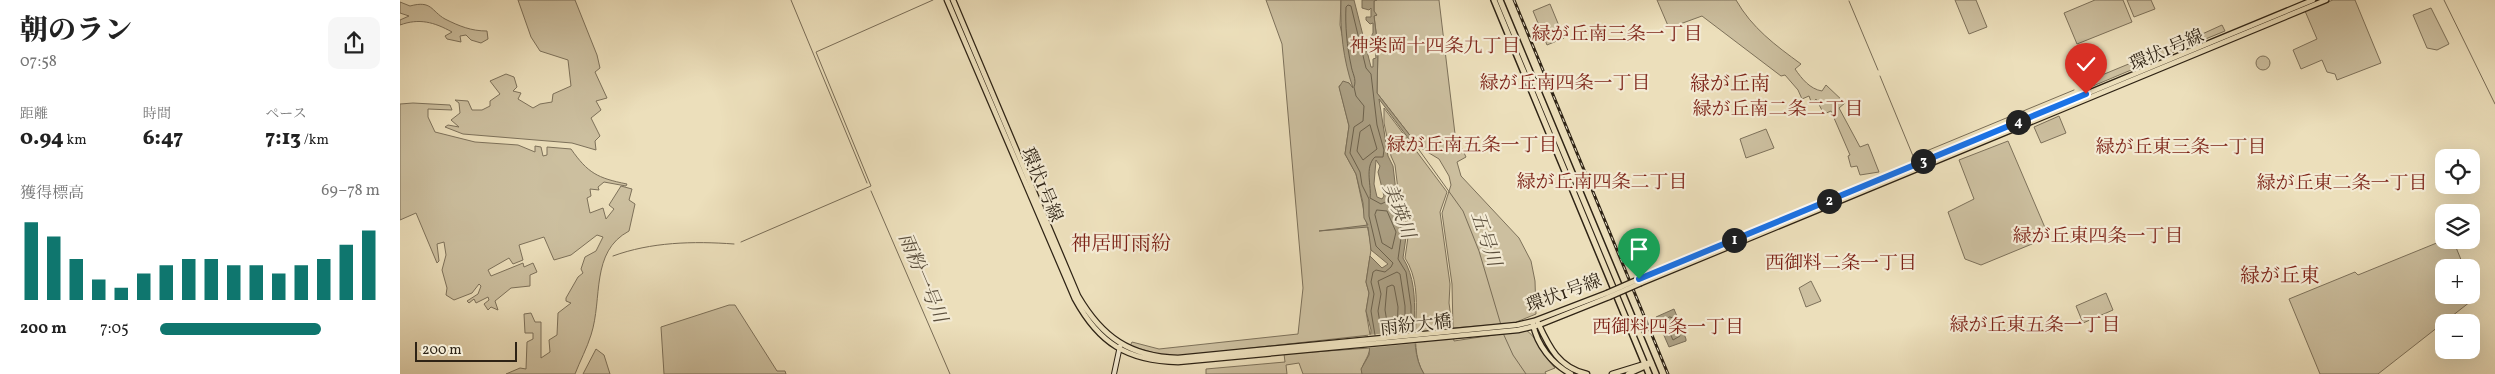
<!DOCTYPE html>
<html lang="ja">
<meta charset="utf-8">
<style>
body{margin:0;font-family:Vollkorn,"Noto Serif JP",serif;background:#f6f6f6;color:#222;height:100vh;display:flex;flex-direction:column;font-size:19px;white-space:nowrap}
*{box-sizing:border-box;margin:0}
p{font-size:16px;color:#767676}
.icon{flex:none;width:28px;height:28px;fill:none;stroke:currentColor;stroke-width:2;stroke-linecap:round;stroke-linejoin:round}
.map{position:relative;flex:1;overflow:hidden}
.panel{display:flex;flex-direction:column;background:#fff;width:400px}
.panel>*{flex:none}
.controls{position:absolute;left:2035px;top:149px;display:grid;gap:10px}
.controls a{display:grid;place-items:center;width:45px;height:45px;border-radius:10px;background:#fff;box-shadow:0 5px 20px #0002;font-size:25px}
.scale{position:absolute;left:15px;bottom:12px;width:102px;box-sizing:border-box;padding-left:5px;border:2px solid #2e2315;border-top:0;font-size:14px;line-height:18px;white-space:nowrap;color:#2e2315;-webkit-text-stroke:4px #f3ead3;paint-order:stroke}
.pin{position:absolute;display:grid;place-items:center;width:42px;height:42px;color:#fff;margin:-51px -21px;border-radius:50% 50% 50% 0;rotate:-45deg;box-shadow:0 0 5px #0007}
.pin .icon{rotate:45deg}
.km{position:absolute;width:25px;height:25px;margin:-12px;border-radius:50%;background:#222;color:#fff;font-size:14px;line-height:25px;text-align:center}
.round{display:grid;place-items:center;flex:none;width:52px;height:52px;border-radius:10px;background:#f6f6f6}
.head{display:flex;align-items:center;justify-content:space-between;height:85px;padding:0 20px}
h1{font-size:28px;font-weight:800;line-height:38px}
.metrics{display:grid;grid-template-columns:repeat(3,1fr);gap:8px;height:85px;padding:5px 20px}
.metrics div{display:grid;align-content:center}
.metrics b{font-size:21px;font-weight:800}
.metrics small{font-size:14px;font-weight:400}
.metrics p{font-size:14px}
.chart{height:140px;padding:10px 20px}
.chart p{display:flex;justify-content:space-between}
.chart svg{width:100%;height:90px;margin-top:5px;stroke:#0f766e;stroke-width:6}
ul{padding:0 20px;list-style:none;font-size:16px}
li{display:grid;grid-template-columns:80px 60px 1fr;align-items:center;height:38px}
li i{height:12px;border-radius:6px;background:#0f766e}
main{display:flex;flex:1;min-height:0}
.map>svg:first-child{display:block}
</style>
<main>
<section class="panel">
<div class="head"><div><h1>朝のラン</h1><p>07:58</p></div><a class="round"><svg class="icon" aria-label="share" viewBox="0 0 24 24"><path d="M12 15V3M7 8l5-5 5 5M5 13v7h14v-7"/></svg></a></div>
<div class="metrics">
<div><p>距離</p><b>0.94<small> km</small></b></div>
<div><p>時間</p><b>6:47</b></div>
<div><p>ペース</p><b>7:13<small> /km</small></b></div>
</div>
<div class="chart"><p><span>獲得標高</span>69–78 m</p>
<svg viewBox="0 0 160 44" preserveAspectRatio="none"><path d="M5 44V6M15 44V13M25 44V24M35 44V34M45 44V38M55 44V31M65 44V27M75 44V24M85 44V24M95 44V27M105 44V27M115 44V31M125 44V27M135 44V24M145 44V17M155 44V10"/></svg>
</div>
<ul>
<li><b>200 m</b>7:05<i style="width:73%"></i></li>
</ul>
</section>
<div class="map">
<svg width="2095" height="374" viewBox="0 0 2095 374">
<rect width="100%" height="100%" fill="#ecdfbb"/>
<filter id="stains"><feTurbulence type="fractalNoise" baseFrequency=".004" numOctaves="4"/><feColorMatrix values="0 0 0 0 .2 0 0 0 0 .09 0 0 0 0 .02 0 0 0 .5 -.17"/></filter>
<radialGradient id="worn" r=".72"><stop offset=".6" stop-color="#630" stop-opacity="0"/><stop offset="1" stop-color="#630" stop-opacity=".3"/></radialGradient>
<path fill="#ccbf9f" stroke="#7d715a" d="M118,0h57l22,55 3,13 -5,4 12,26 -11,3 5,9 -10,8 9,18 -5,5 1,9 -24,-7 -109,-9 -18,-7 3,-2 11,2 -8,-7 9,-7 -1,-10 -4,-3 13,1 4,9h10l8,-4v-5l10,-7 -10,-13 16,-7 8,3 3,10 -4,4 8,2 -3,6 15,9 7,-4 12,-2 1,-8 18,-8 -3,-26 -28,-9 -9,-14z
M866,0h75l-1,25 14,66 -5,-8 -10,3 10,40 -4,28 11,20 14,65 1,11 -5,32 3,11 -3,18 4,24 -191,21 -17,-1 -32,-9 2,-4 27,7 139,-15 5,-46 -21,-244z
M977,0h62l16,134 11,23 -9,5 4,14 58,62 12,23 4,20 1,33 -22,9 -61,5 -1,-44 -10,-71 9,-28 -2,-9 -10,-17 -20,-12 -42,-54 1,-45 -4,-32 3,-1 -3,-3v-11z
M1257,0h79c16,28 39,45 65,64l-6,5c7,10 15,20 27,22l4,-6 19,18 -6,5 21,39 8,-3 11,28 -19,3 -3,-9 -6,1 -3,-11 2,-1 -19,-44 -7,3 -8,-15 -4,5 -3,-8 -7,3 -4,-9 -13,-15 -4,1 -79,-60 -33,12z
M1555,0h21l11,27 -18,7z
M1695,0h28l9,22 -55,22 -13,-31z
M1727,0h24l4,9 -21,8z
M1933,0h22l26,63 -44,17 -2,-6 -8,-2 -5,-12 -21,9 -8,-19 24,-11 -12,-28z
M0,2l10,4c22,-6 21,5 35,13 14,7 26,12 42,12l1,8 -7,4 -10,-3 -5,-5 -6,1 1,6 -14,-3 -2,-3 7,-4c-18,-10 -33,-14 -52,-7v-5l9,-4 -9,-3z
M1150,4l14,34 -17,7 -14,-34z
M2031,8l18,36 -12,6 -10,-2 -14,-33z
M1822,25l3,6 -34,14 -2,-5z
M1772,46l2,6 -81,34 -3,-6z
M1856 63a7 7 0 1 1 14 0a7 7 0 1 1-14 0Z
M13,103l37,2 2,5 -24,-1v8l7,15 40,10 43,3 17,7v-6l6,1 2,9 4,-1v-8l24,2c17,24 26,29 56,35l-1,2 -22,-4 -6,5 1,3 -9,-1 1,7 -4,2 3,15 13,-5 3,11 8,-10 -5,-4 12,-19 11,3 -3,11 6,4 -6,27c-39,21 -26,67 -38,104 -4,13 -11,26 -16,39h-69l14,-6 6,1 1,-27 6,-3v-6h-8l-1,-19 7,-1 4,9h6v36l9,-6 -1,-12 8,-5 1,-22 13,-10 -5,-2v-3l12,-21 5,-4 -2,-4 4,-12 11,-6 7,-14 -6,-2 -26,20 -17,5 -10,-23 -25,8 4,15 -10,4 -4,-6 -21,12 3,6 32,-13 1,4 9,-4 4,9 -7,3v11l-19,2 -16,13 3,9 -7,-3 -3,3 -4,-6 5,-4 -1,-3 -12,6 -2,-4 -5,4 -2,-2 11,-7 3,-8 -2,-2 -7,9 -18,7 -8,-5 1,-7 -5,-18 4,-15 -2,-13 -7,2 2,17 -2,2 -21,-50 -16,7v-116z
M984,108l63,84 -7,20 10,72 -1,19 5,38 72,-11c10,6 18,27 29,38l-10,4 1,2h-122c-20,-32 5,-79 -19,-116l4,-28 -9,-24 -5,-41 -4,-9 -7,-33z
M1659,116l7,17 -25,10 -7,-16z
M1366,129l8,19 -28,10 -6,-19z
M1608,141l41,96 -68,28 -16,-6 -17,-47 26,-13 -15,-39z
M2044,240h9l11,27 -20,1v27h27v-10l4,13 -97,76h-58l-31,-75 66,-27 3,3z
M1411,281l10,20 -15,6 -7,-19z
M1706,293l7,17 -30,13 -7,-17z
M329,305h6l42,66h8l1,3h-122l-3,-47z
M970,348c-1,10 -10,17 -8,26h-59l-4,-11 -13,2 1,9h-81v-5l79,-7 -1,-8z
M196,349l8,6 6,19h-27z"/>
<path fill="#ab9f83" stroke="#796d57" fill-rule="evenodd" d="M941,0h13l17,67h2v-8l3,-1 -1,-9 -4,-1 1,-6h-4l5,-9v-10l-3,1 -4,-4v-3h5v-9l-2,2 -7,-2v-8h15l-3,1v10l3,4 -3,1 4,32 -1,45 42,54 -2,3 -38,-51 9,57 5,10 5,42 9,22 -4,28c23,37 1,84 21,116h-62l-1,-5 8,-14 2,-25 -5,-19 3,-18 -3,-11 4,-26 12,12 6,-4 -17,-14 -3,-23 -49,4 49,-6 -4,-7 -1,-15 -7,-29 -11,-20 4,-28 -10,-39 4,-6 6,2 4,5c-10,-29 -13,-58 -12,-88zM976,160l4,6 -2,6 6,24 -2,3 -5,-2 -3,-13z
M1274,309l12,30v2l-17,6 -13,-30z"/>
<path fill="#ecdfbb" d="M1019,330v13l-52,5 1,-13z"/>
<g fill="none" stroke-linecap="round" stroke-linejoin="round">
<path stroke="#6c614c" stroke-width="1" d="M970,125l7,24 -14,11 -6,-9 3,-19z
M977,210l10,1 9,21 -4,17 -10,-6 -7,-28z
M1270,317l3,1 7,18 -7,4 -9,-19z
M989,334l-4,-24 2,-23 5,-2 2,1 4,21 -1,26
M975,335l-4,-24 3,-17 -3,-12 2,-10 3,-2 9,2 6,-5 2,-4 -17,-17 -7,-30v-17l-7,-14 -2,-13 -10,-19 4,-26 9,-6 1,-15 -8,-10 -2,-9c3,-8 -2,-14 -3,-22 -4,-18 -6,-40 -5,-58l2,-2 3,1 15,62 5,6 6,51 7,25 -1,7h-8c-11,10 -3,30 -5,41l11,6 11,-5 10,32 -4,28 8,13 5,34v26
M982,335l-4,-24 3,-17 -3,-13 19,-9 3,2 5,32v26"/>
<path stroke="#796d57" stroke-width="1" d="M391,0l76,183
M2044,0l51,104
M1449,1l29,69
M1480,76l33,80h2
M1017,147l46,64 16,40 22,74
M1524,152l150,-62
M471,191l79,183
M341,242l130,-56 -55,-134 117,-52
M213,256c38,-14 80,-15 121,-12
M1103,333l10,22 13,19"/>
<defs>
<path id="secondary" d="M714,374l6,-28"/>
<path id="primary" d="M547,0l128,299c24,44 52,62 103,63l340,-32 21,-5 70,-28
M553,0l125,296c24,41 52,61 100,62l339,-33 17,-4 73,-28
M1239,279l674,-279
M1241,283l685,-283
M1138,323c11,24 21,45 49,51
M1133,324c4,21 19,40 38,50
M1212,374l39,-12
M1228,374l20,-9"/>
<path id="highway" d="M1094,0l155,374
M1100,0l156,374"/>
</defs>
<use href="#secondary" stroke="#2e2315" stroke-width="6"/>
<use href="#primary" stroke="#2e2315" stroke-width="7"/>
<use href="#highway" stroke="#2e2315" stroke-width="8"/>
<use href="#secondary" stroke="#f3ead3" stroke-width="4"/>
<use href="#primary" stroke="#ecdfbb" stroke-width="4.5"/>
<use href="#highway" stroke="#ecdfbb" stroke-width="5"/>
<defs>
<path id="rail" d="M1114,0l154,374"/>
</defs>
<use href="#rail" stroke="#2e2315" stroke-width="3"/>
<use href="#rail" stroke="#f3ead3" stroke-width="1" stroke-dasharray="4" stroke-linecap="butt"/>
<defs>
<path id="primary-bridge" d="M1207,293l32,-14
M1209,297l32,-14"/>
</defs>
<use href="#primary-bridge" stroke="#2e2315" stroke-width="7" stroke-linecap="butt"/>
<use href="#primary-bridge" stroke="#ecdfbb" stroke-width="4.5"/>
</g>
<g fill="none" stroke-linecap="round" stroke-linejoin="round">
<defs>
<path id="route" d="M1239,279l447,-185"/>
</defs>
<use href="#route" stroke="#fff" stroke-width="10"/>
<use href="#route" stroke="#1a73e8" stroke-width="6"/>
</g>
<g text-anchor="middle" dominant-baseline="central" stroke-width="4.5" stroke-linejoin="round" paint-order="stroke">
<g font-size="18" fill="#2e2315" stroke="#f3ead3">
<text transform="translate(1767 51) rotate(-23)">環状1号線</text>
<text transform="translate(641 185) rotate(67)">環状1号線</text>
<text transform="translate(1164 294) rotate(-20)">環状1号線</text>
<text transform="translate(1016 326) rotate(-6)">雨紛大橋</text>
</g>
<g font-size="19" fill="#7a1f14" stroke="#f3ead3">
<text x="1217" y="35">緑が丘南三条一丁目</text>
<text x="1035" y="47">神楽岡十四条九丁目</text>
<text x="1165" y="84">緑が丘南四条一丁目</text>
<text x="1378" y="110">緑が丘南二条二丁目</text>
<text x="1072" y="146">緑が丘南五条一丁目</text>
<text x="1781" y="148">緑が丘東三条一丁目</text>
<text x="1202" y="183">緑が丘南四条二丁目</text>
<text x="1942" y="184">緑が丘東二条一丁目</text>
<text x="1698" y="237">緑が丘東四条一丁目</text>
<text x="1441" y="264">西御料二条一丁目</text>
<text x="1635" y="326">緑が丘東五条一丁目</text>
<text x="1268" y="328">西御料四条一丁目</text>
</g>
<g font-size="19" font-style="italic" fill="#5a4e3c" stroke="#f3ead3">
<text transform="translate(998 211) rotate(69)">美瑛川</text>
<text transform="translate(1085 239) rotate(71)">五号川</text>
<text transform="translate(522 278) rotate(67)">雨粉一号川</text>
</g>
<g font-size="20" fill="#7a1f14" stroke="#f3ead3">
<text x="1330" y="85">緑が丘南</text>
<text x="721" y="245">神居町雨紛</text>
<text x="1880" y="277">緑が丘東</text>
</g>
</g>
<rect width="100%" height="100%" filter="url(#stains)"/>
<rect width="100%" height="100%" fill="url(#worn)"/>
</svg>
<div class="controls">
<a><svg class="icon" aria-label="locate" viewBox="0 0 24 24"><circle cx="12" cy="12" r="6"/><path d="M12 2v4M12 18v4M2 12h4M18 12h4"/></svg></a>
<a><svg class="icon" aria-label="layers" viewBox="0 0 24 24"><path d="M12 4l9 5-9 5-9-5zM3 14l9 5 9-5"/></svg></a>
<a>+</a>
<a>−</a>
</div>
<div class="scale">200 m</div>
<div class="pin" style="left:1239px;top:279px;background:#1e9e55"><svg class="icon" aria-label="arrive" viewBox="0 0 24 24"><path d="M6 21V4h12l-3 4 3 4H6"/></svg></div>
<div class="pin" style="left:1686px;top:94px;background:#d93025"><svg class="icon" aria-label="check" viewBox="0 0 24 24"><path d="M5 12l5 5 9-10"/></svg></div>
<b class="km" style="left:1334px;top:240px">1</b>
<b class="km" style="left:1429px;top:201px">2</b>
<b class="km" style="left:1523px;top:161px">3</b>
<b class="km" style="left:1618px;top:122px">4</b>
</div>
</main>
